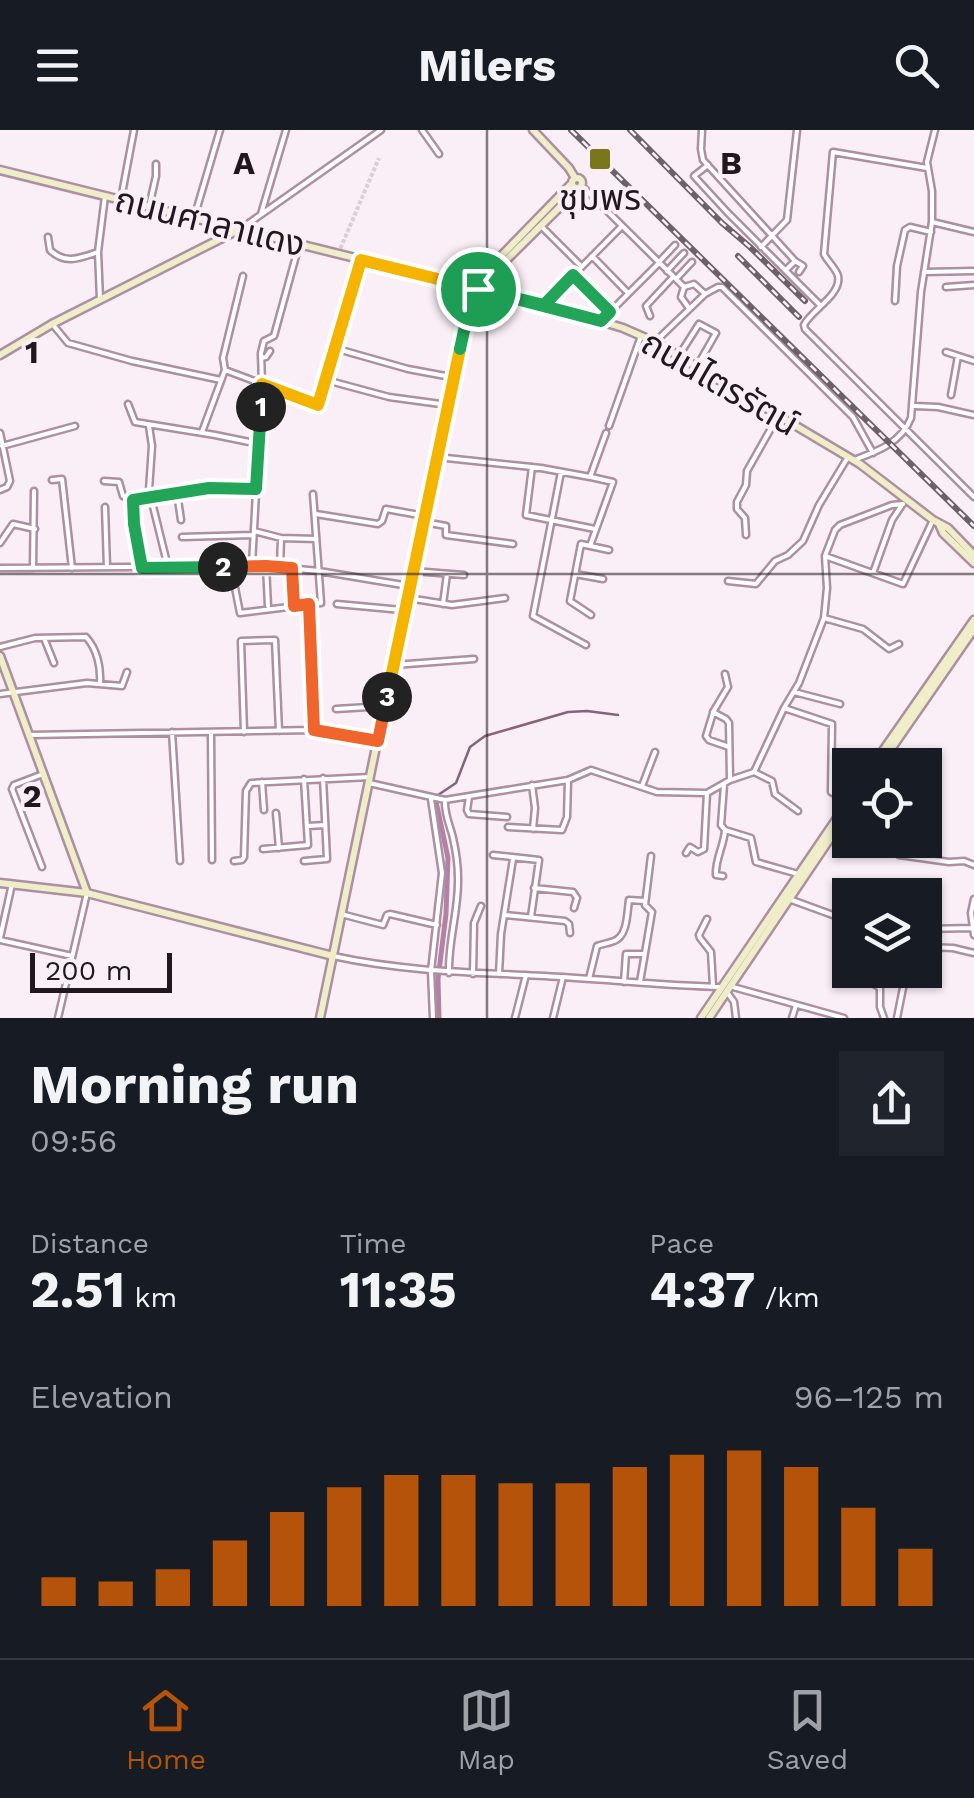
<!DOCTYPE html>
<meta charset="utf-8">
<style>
body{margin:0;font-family:"Work Sans","Noto Sans Thai",sans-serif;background:#20242c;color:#f1f3f6;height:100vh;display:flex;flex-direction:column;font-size:38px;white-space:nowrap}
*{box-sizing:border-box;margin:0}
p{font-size:32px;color:#9ea1a6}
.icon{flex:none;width:55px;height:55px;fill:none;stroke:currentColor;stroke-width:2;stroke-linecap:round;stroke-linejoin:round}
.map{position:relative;height:888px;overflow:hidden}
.sheet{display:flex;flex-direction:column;background:#171b24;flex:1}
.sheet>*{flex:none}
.buttons{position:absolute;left:832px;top:618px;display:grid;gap:20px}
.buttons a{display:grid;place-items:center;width:110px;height:110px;border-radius:0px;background:#171b24;box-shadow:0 2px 8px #0004;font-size:50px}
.scale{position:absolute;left:30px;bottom:25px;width:142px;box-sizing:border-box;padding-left:10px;border:5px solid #22171e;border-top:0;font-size:28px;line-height:35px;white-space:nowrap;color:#22171e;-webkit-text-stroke:8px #fbeff7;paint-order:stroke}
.pin{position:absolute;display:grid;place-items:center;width:85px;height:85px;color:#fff;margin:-42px;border:5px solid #fff;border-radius:50%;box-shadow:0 2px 10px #0007}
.km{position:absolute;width:50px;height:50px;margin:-25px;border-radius:50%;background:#222;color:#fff;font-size:28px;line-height:50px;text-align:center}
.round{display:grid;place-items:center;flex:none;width:105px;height:105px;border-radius:0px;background:#20242c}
.head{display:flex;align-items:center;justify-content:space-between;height:170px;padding:0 30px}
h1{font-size:55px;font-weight:700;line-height:75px}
.stats{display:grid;grid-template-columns:repeat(3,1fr);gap:15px;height:170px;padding:10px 30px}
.stats div{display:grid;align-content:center}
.stats b{font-size:50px;font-weight:700}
.stats small{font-size:28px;font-weight:400}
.stats p{font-size:28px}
.chart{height:280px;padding:20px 30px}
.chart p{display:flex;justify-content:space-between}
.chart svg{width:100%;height:180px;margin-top:10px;stroke:#b45309;stroke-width:6}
header{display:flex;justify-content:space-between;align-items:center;height:130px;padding:0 30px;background:#171b24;font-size:45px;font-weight:700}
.tabs{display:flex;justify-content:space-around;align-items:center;height:140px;border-top:2px solid #363941;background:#171b24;font-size:28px;color:#9ea1a6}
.tabs a{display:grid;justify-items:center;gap:5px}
.tabs .current{color:#b45309}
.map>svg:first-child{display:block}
</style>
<header><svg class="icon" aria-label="menu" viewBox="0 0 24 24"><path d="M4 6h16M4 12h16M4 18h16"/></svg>Milers<svg class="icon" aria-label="search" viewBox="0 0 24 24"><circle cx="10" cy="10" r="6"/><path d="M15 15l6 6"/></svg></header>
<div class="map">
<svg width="974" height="888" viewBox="0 0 974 888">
<rect width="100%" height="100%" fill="#fbeff7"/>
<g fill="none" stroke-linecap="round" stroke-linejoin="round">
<path stroke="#88627b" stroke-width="2.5" d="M437,676l1,-11 18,-12 14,-36 15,-11 83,-24 19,-1 31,4"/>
<path stroke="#b382a3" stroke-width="5" d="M437,676l11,52 -2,56 -8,65 1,39"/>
<path stroke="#dacfd6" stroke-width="4" stroke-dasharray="4 2" stroke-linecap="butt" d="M338,124l41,-96"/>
<defs>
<path id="street" d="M422,0l17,24
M702,0l-1,19 2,11 92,101 -9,9
M708,35l-14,11 33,36 93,93
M927,38l-94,-16 -9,102c3,7 12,14 14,22 4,19 -27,34 -34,49l1,4 169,168
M582,56l102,101 10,-3 11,10 13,-7h4l131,130 20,36
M121,69l13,-69
M149,77l7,-31v-12
M261,84l25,-84
M194,88l26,-88
M932,92l42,10
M541,96l39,39
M242,98l139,-98
M48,107l2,13c15,15 30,8 48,2
M761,117l26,-27 10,-90
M592,126l35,36
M795,131l8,5 -4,6
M658,133l17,-18
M667,141l17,-18
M924,142l50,-1
M573,145l35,36
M676,149l16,-17
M684,157l-3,10 8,11
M946,157l28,-2
M100,169l-2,-47 7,-56
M895,171l2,-35 8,-36 5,-3 21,5
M544,175l77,-78
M650,186l-4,-10 27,-29
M601,191l57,-57
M54,196l14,17 64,18 89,19
M655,212l50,-48
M334,218l74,21 43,8
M946,222l28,9
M680,224l19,-30 17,9 -20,35
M261,228l5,-1 4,-6
M225,240l-2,-12 20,-82
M326,250l63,17 59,8
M951,265l7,-39
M128,274l7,18 80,13 44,9
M915,276l23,1 36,8
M149,296l3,20 -3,44 19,77
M609,296l32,-90
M202,302l23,-62 93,35 42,-143
M0,303l10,48 -3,6 -7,3
M2,316l73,-20
M437,327l104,11 49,9 16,-44
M854,330c24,-9 47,-17 57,-42l10,-126 11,-70v-31l-5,-29 8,-32
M532,337l-6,48 69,14
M561,342l-28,144 53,29
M52,350l10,-1 10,89
M104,351l15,1 4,14 10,4 76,-13 47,2
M177,363l4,27
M133,370l1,24 8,43
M105,377l2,60
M316,384l62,10 4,-3 4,-12 39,7
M424,392l22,4v9l67,9
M254,401l27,7 35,1
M746,405l-1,-17 -8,-9v-7l9,-17 1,-14 31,-55
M182,407l70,-2
M0,413l13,-19 22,5
M590,416l23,-64 -22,-5
M825,426l78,28 30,-64
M252,435l10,-181 -1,-31 3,-12 10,-5 25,-91
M266,436l2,40
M231,437l9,46 81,-10 -8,-109
M280,437l1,-29
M0,438l266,-2 53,5 90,15
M33,438l1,-77
M292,438l2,36
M413,441l51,4
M873,443l19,-53 10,-15
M575,444l28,5
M728,451l28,3 19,-23 13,-6 15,-14 16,-36 29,-48
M408,468l44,7 53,-7
M309,474l5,126
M337,474l65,6
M443,474l4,-30
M591,485l-21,-14 11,-57 28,6
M824,488l39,11 26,20 10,-5
M44,508l10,25
M0,517l35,-9 51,-1c11,12 15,30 14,46
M394,535l80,-6
M725,544l3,13 -15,25 13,7 3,4 1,57
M794,562l46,12
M0,564l87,-11 35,3 5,-14
M784,578l48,16 -1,68 5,3h14
M336,579l49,-3
M713,583l-7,23 3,4 20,7
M172,602l8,129
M244,602l-3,-91 34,-1 4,91
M211,603l1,127
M29,605l285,-5 64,11
M754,642l18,9 3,13 23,17
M262,652l2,28
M369,653l76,17 123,-20 23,-10 66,22 50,1 23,-13 24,-8 30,-64 15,-25 25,-65 3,-30 -2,-32 10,-26 5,-5 52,-20 11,-1
M532,655l3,23 -2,21
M642,656l13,-34
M469,667l-2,13 2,4 38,3
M431,669l11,74 -11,98 2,47
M445,670c-1,14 5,25 8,38 3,13 5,27 5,40 1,32 -10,62 -9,95
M276,683l3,35
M308,696l17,-1
M508,697l54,3 5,-13 1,-37
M725,700l26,8 5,24 42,12
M263,719l45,-4 -4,-66
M686,723l4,-6 8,5 6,-3 3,-56
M493,725l46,5 -8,57
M899,725l50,7 15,-1 10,4
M234,731l8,-1 2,-3 2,-66 5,-8 119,-6
M304,731l23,-2 -4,-81
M42,737l-30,-78 2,-4 29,-11
M723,746l-7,-1c-1,-16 8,-29 9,-45l-4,-5 3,-40
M534,758l39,4 4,6 -3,10
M877,761l4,4
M789,769l52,19
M974,769l-3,14 3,22
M341,784l42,11 4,-10 3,-1 47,11
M505,785l60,6 4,3 1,9
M707,789l-8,16 1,3 11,14 2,34
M925,799l47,-1
M0,808l12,-54
M0,810l72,16
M925,817l28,1 21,5
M333,826c79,17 148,16 228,21 54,3 107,9 160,10
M870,840l-3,9 13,9v19l4,11
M473,844l1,-51 7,-17
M499,844l2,-40 12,-75
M589,849l8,-33c5,-2 12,-3 17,-5 14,-5 13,-29 15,-41l16,1
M624,852l2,-28h18
M640,852l12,-70 -7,-7 6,-49
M733,857l111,31
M727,862l7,10 2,16
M58,888l29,-125
M515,888l11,-43
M553,888l10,-41
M792,888l4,-13
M897,888l7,-35"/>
<path id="secondary" d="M533,0l36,38 6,10
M0,40l561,139 62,19 32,14 205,122 73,56 15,8 26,27
M572 53a5 5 0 1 1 10 0a5 5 0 1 1-10 0Z
M477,159l102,-101
M0,225l52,-31 186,-94
M939,394l4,9 31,30
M0,526l87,237
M873,635l101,-145
M880,635l94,-136
M0,753l87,10 246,63
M320,888l151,-731 101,-104
M701,888l149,-219
M709,888l141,-209"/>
</defs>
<use href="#street" stroke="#ac90a2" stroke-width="9"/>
<use href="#secondary" stroke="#ac90a2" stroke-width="11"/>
<use href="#street" stroke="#fff" stroke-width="4"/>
<use href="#secondary" stroke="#efeec9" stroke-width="6"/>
<defs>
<path id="rail" d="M571,0l403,396
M630,0l92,93 28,24 55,54
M738,126l61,61"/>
</defs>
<use href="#rail" stroke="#6c6168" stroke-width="6"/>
<use href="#rail" stroke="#fbeff7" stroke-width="2.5" stroke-dasharray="8" stroke-linecap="butt"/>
</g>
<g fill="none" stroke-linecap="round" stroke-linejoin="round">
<defs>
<path id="split-1" d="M261,277l1,-23 56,21 43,-145 117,29"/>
<path id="split-2" d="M223,437l-81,1 -8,-44 -1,-24 76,-12 47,1 5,-82"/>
<path id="split-3" d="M223,437l43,-1 26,2 2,38 15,-2 5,126 64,11 9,-44"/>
<path id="split-4" d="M387,567l73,-348"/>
<path id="split-5" d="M460,219l12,-55 6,-5 123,32 9,-9 -37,-37 -29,30 -66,-16"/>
</defs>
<use href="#split-1" stroke="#fff" stroke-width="20"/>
<use href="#split-2" stroke="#fff" stroke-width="20"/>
<use href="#split-3" stroke="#fff" stroke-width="20"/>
<use href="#split-4" stroke="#fff" stroke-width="20"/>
<use href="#split-5" stroke="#fff" stroke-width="20"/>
<use href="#split-1" stroke="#f5b400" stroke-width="12"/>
<use href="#split-2" stroke="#22a559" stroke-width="12"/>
<use href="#split-3" stroke="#f0652b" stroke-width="12"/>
<use href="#split-4" stroke="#f5b400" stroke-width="12"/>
<use href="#split-5" stroke="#22a559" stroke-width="12"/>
</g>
<path fill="none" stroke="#22171e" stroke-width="2.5" stroke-opacity="0.55" d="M487,0v888M0,444h974"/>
<rect fill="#79761b" stroke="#fbeff7" stroke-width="4" x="588" y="17" width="24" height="24" rx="5"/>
<g text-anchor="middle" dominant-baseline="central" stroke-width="8" stroke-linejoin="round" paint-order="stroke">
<g font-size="35" fill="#22171e" stroke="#fbeff7">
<text x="600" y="68">ชุมพร</text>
</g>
<g font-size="35" fill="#22171e" stroke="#fbeff7">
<text transform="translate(210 92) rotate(14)">ถนนศาลาแดง</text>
<text transform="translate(720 253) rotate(30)">ถนนไตรรัตน์</text>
</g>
</g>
<g font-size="32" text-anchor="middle" font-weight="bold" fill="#22171e" stroke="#fbeff7" stroke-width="8" stroke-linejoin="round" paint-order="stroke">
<text x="244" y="44">A</text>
<text x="731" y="44">B</text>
<text x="32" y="233">1</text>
<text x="32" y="677">2</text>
</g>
</svg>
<div class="buttons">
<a><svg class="icon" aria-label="locate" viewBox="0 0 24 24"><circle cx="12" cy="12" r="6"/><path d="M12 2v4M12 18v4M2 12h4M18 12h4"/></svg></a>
<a><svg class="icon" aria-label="layers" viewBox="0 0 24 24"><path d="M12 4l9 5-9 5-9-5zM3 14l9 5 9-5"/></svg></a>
</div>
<div class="scale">200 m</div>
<div class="pin" style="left:478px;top:159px;background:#1e9e55"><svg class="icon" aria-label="arrive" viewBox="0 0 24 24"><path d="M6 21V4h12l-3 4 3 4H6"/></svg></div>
<b class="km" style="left:261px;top:277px">1</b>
<b class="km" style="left:223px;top:437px">2</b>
<b class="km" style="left:387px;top:567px">3</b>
</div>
<section class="sheet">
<div class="head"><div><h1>Morning run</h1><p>09:56</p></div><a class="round"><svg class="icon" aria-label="share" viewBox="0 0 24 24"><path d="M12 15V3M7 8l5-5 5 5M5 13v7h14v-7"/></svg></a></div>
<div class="stats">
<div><p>Distance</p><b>2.51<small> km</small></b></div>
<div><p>Time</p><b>11:35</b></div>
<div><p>Pace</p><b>4:37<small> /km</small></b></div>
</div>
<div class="chart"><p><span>Elevation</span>96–125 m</p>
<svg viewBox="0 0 160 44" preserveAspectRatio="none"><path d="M5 44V37M15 44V38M25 44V35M35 44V28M45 44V21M55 44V15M65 44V12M75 44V12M85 44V14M95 44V14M105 44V10M115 44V7M125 44V6M135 44V10M145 44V20M155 44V30"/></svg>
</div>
</section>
<nav class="tabs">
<a class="current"><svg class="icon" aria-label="home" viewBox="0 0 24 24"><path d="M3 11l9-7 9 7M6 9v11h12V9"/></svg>Home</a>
<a><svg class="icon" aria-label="map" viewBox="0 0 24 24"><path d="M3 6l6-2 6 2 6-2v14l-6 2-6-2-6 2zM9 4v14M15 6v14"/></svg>Map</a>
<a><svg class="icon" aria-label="saved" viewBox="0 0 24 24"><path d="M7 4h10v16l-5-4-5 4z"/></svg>Saved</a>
</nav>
